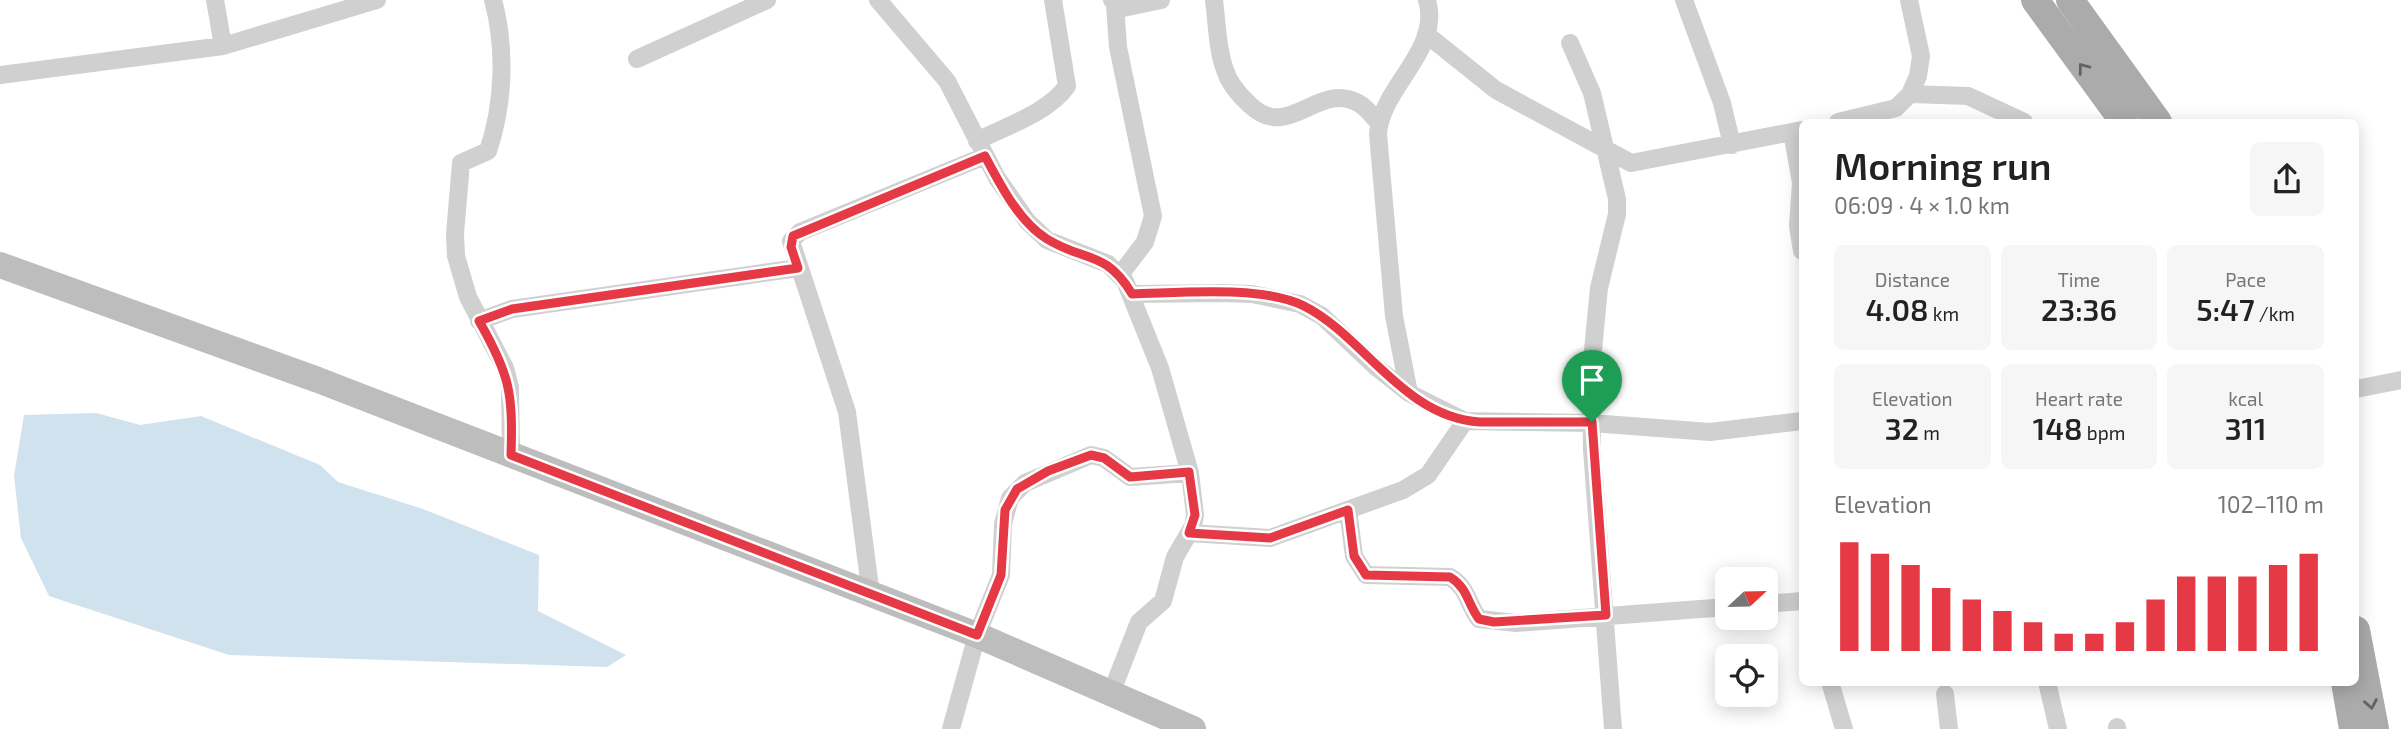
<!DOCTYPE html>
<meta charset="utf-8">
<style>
body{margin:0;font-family:"Exo 2",sans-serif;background:#f6f6f6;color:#222;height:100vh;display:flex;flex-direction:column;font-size:26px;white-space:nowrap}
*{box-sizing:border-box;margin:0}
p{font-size:23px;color:#767676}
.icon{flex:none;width:38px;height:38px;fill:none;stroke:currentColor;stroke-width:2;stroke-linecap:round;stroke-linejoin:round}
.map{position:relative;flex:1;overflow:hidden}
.panel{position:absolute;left:1799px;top:119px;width:560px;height:567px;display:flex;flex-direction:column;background:#fff;border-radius:10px;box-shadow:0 4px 18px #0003}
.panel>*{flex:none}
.needle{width:46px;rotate:68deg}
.fabs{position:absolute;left:1715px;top:567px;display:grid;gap:14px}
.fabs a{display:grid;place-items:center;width:63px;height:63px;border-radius:10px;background:#fff;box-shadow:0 4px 18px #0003;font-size:35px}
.pin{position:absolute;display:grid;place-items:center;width:60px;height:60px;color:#fff;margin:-72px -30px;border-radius:50% 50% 50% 0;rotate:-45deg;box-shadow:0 0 7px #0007}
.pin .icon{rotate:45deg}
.round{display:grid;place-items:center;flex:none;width:74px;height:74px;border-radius:10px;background:#f6f6f6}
.summary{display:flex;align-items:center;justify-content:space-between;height:119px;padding:0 35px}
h1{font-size:38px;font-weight:600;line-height:52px}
.metrics{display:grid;grid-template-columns:repeat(3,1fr);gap:10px;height:119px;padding:7px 35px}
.metrics div{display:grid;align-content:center;border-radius:10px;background:#f6f6f6;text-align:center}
.metrics b{font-size:30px;font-weight:600}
.metrics small{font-size:19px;font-weight:400}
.metrics p{font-size:19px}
.chart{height:196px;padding:14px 35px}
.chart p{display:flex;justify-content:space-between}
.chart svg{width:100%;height:126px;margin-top:7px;stroke:#e63946;stroke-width:6}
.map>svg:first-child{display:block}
</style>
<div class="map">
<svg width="2401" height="729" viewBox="0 0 2401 729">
<rect width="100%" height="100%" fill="#fff"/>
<path fill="#cfe2ee" d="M96,413l44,12 61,-9 119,49 18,17 85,27 116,46 -1,56 88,44 -19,12 -378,-12 -180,-59 -28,-58 -7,-62 10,-61z"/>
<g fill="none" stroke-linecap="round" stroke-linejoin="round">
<path stroke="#d0d0d0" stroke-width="18" d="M215,0l8,46
M493,0c13,48 11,104 -5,151l-27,12 -6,71 1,22 12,41 37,71 5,19 1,68
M878,0l69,81 50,97 30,43 20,19 61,24 17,17 35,87 30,105 5,42 -2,11 -18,31 -12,44 -24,21 -29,74
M1112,0l11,8 38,-8
M1214,0c3,22 3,49 11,70 4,13 15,26 25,35 40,38 68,-26 110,-1 7,4 13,13 19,19
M1684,0l38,103 10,42
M1115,5l3,42 35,169 -8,26 -25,33
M1426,34l70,56 135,73 171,-33
M1570,43l22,50 25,106v15l-18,74 -8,83 1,79 21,279
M637,59l130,-59
M0,75l223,-29 154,-46
M1910,94l58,2 56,26
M1838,122l58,-14 14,-14 8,-18 3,-20 -12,-56
M1792,132l9,51 -3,43 4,25
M977,141c29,-15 71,-28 90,-55l-14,-86
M1132,294l89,-1 31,1 48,10 22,12 54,51 33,26 56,28 127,2 118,9 92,-11
M479,321l33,-12 286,-41
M2356,389l45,-9
M1409,393l-15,-77 -16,-182c3,-47 64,-84 49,-134
M1348,510l6,46 12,19 84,2c18,11 17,26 29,42l37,4 211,-16
M1189,533l81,5 133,-48 25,-15 37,-54
M871,595l-24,-183 -56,-171 9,-9 185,-76
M1766,604l36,-3
M1830,682l14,47
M2047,682l11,47
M1945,694l4,35
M2117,727v2
M951,729l26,-94 24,-60 2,-51 7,-26 15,-15 66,-28 13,3 26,19 60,-4"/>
<path stroke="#bdbdbd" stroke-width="26" d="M0,265l318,115 659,255 216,94"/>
<path stroke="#ababab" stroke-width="28" d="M2035,0l89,122
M2070,0l88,122
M2356,630l19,99
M2345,682l8,47"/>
</g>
<defs><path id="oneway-chevron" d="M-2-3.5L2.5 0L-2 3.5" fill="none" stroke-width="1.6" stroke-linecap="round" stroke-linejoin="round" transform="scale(1.75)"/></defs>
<g stroke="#636363">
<use href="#oneway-chevron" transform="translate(2083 68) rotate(-127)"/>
<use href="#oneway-chevron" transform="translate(2371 704) rotate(80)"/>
</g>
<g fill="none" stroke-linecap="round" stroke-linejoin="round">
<defs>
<path id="route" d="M985,156c15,28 34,66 62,83 37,23 59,11 85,55 47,-1 131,-9 172,12 60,30 99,111 176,116h112l14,193 -112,7 -15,-3c-12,-16 -11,-31 -29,-42l-84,-2 -12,-19 -6,-46 -78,28 -81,-5 6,-18 -6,-43 -59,5 -26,-19 -13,-3 -43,16 -31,18 -12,21 -4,65 -24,60 -466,-180c2,-62 -1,-80 -32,-134l33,-12 286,-41 -7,-21 2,-11z"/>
</defs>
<use href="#route" stroke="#fff" stroke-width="14"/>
<use href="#route" stroke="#e63946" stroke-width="9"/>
</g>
</svg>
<div class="fabs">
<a><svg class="needle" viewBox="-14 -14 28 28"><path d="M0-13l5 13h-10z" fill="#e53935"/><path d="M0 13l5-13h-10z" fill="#767676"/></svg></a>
<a><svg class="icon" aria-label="locate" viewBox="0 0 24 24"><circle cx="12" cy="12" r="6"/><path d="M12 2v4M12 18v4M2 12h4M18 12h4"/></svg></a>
</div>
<div class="pin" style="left:1592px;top:422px;background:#1e9e55"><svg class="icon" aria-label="arrive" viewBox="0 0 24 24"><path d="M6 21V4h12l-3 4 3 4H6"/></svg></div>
<section class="panel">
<div class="summary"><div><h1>Morning run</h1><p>06:09 · 4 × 1.0 km</p></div><a class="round"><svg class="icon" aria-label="share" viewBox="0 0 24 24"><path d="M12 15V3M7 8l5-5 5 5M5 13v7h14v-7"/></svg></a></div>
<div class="metrics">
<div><p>Distance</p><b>4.08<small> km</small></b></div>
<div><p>Time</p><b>23:36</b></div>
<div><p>Pace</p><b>5:47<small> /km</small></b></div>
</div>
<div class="metrics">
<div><p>Elevation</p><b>32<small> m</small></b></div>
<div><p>Heart rate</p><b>148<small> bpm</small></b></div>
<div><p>kcal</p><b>311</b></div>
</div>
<div class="chart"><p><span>Elevation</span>102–110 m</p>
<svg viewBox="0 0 160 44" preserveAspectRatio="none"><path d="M5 44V6M15 44V10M25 44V14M35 44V22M45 44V26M55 44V30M65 44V34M75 44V38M85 44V38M95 44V34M105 44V26M115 44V18M125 44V18M135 44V18M145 44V14M155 44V10"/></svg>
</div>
</section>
</div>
